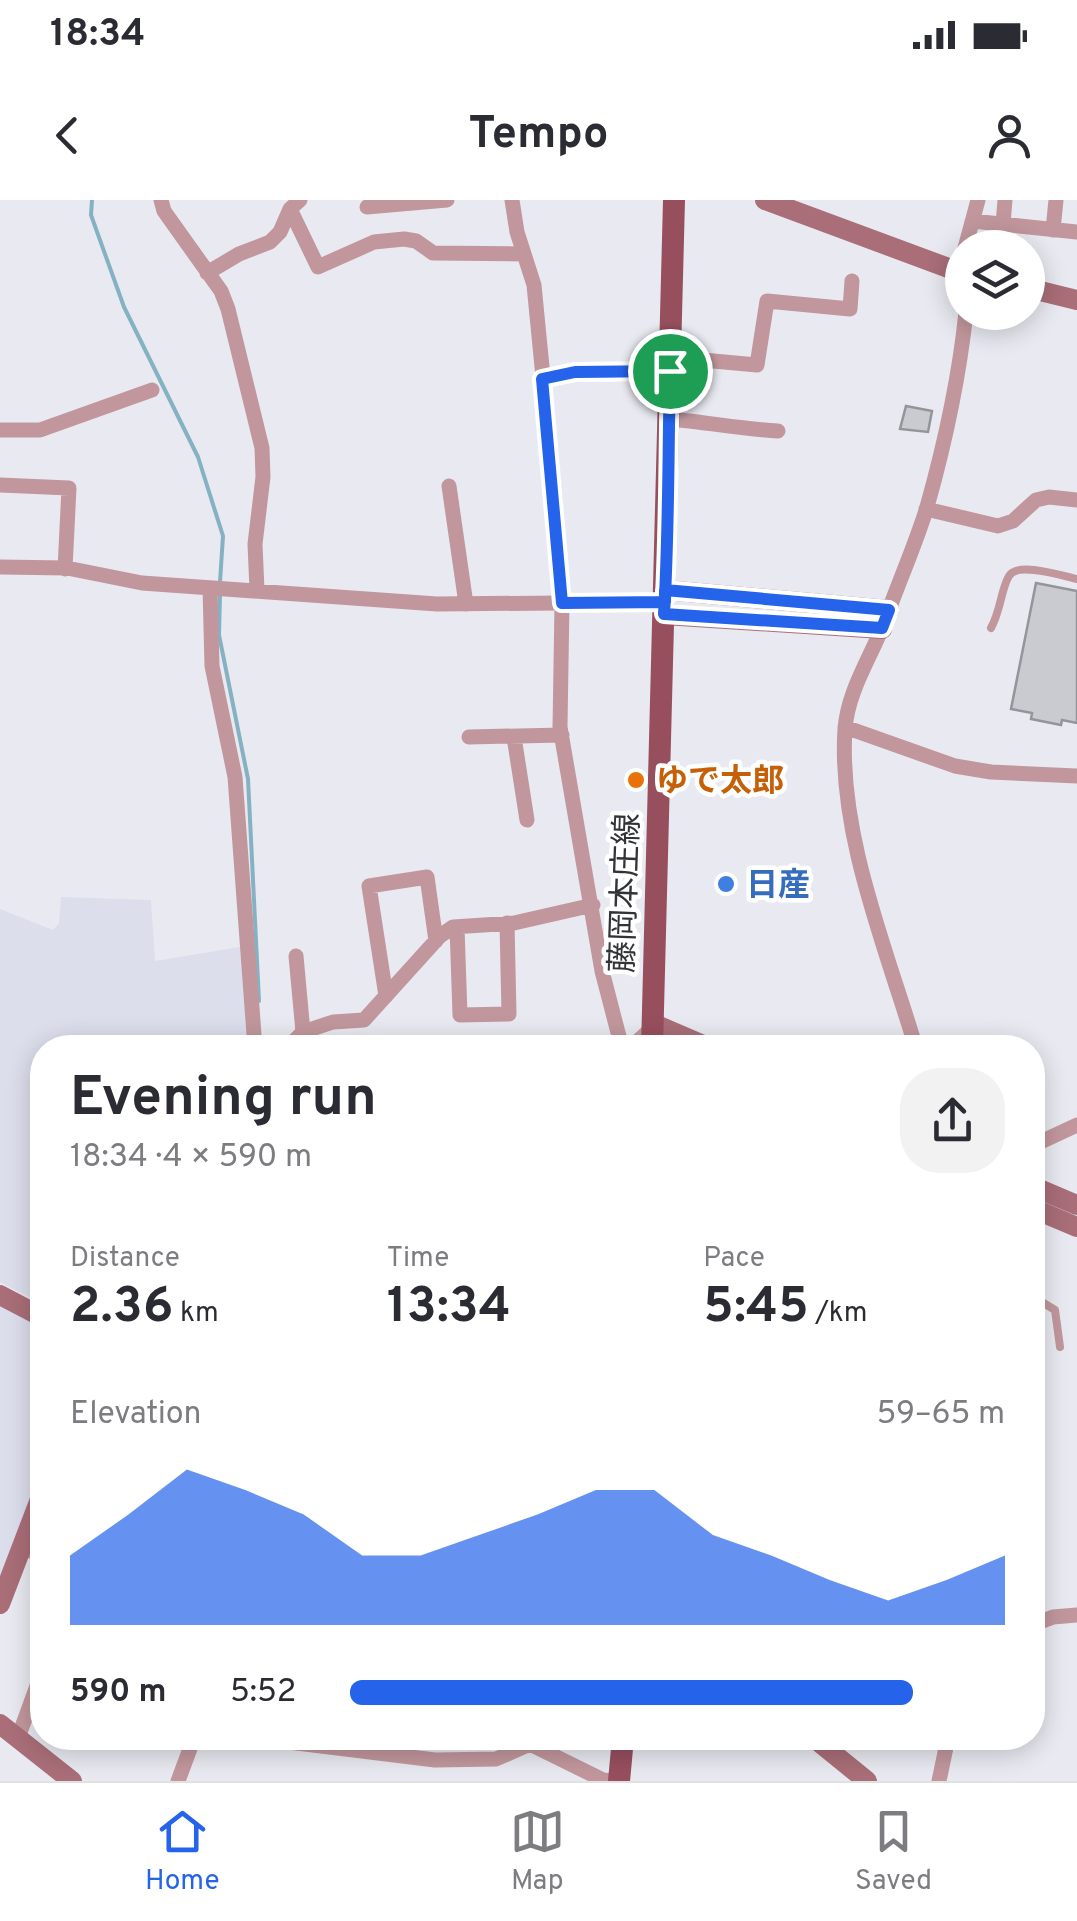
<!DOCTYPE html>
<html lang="en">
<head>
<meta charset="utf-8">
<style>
  :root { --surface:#fff; --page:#f2f2f3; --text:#2b2b33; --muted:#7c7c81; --line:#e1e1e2; --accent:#2563eb }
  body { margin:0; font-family:Overpass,"Noto Sans JP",sans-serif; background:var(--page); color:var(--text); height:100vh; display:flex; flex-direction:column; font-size:38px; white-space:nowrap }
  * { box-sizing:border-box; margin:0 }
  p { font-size:32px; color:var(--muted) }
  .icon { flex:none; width:55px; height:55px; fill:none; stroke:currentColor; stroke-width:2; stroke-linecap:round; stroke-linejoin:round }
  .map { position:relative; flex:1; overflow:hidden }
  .sheet { position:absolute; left:30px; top:835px; width:1015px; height:715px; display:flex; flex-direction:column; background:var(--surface); border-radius:40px; box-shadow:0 5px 25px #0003 }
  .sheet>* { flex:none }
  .buttons { position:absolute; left:945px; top:30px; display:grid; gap:20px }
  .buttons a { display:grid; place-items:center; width:100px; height:100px; border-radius:50%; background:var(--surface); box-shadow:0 5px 25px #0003; font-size:50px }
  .pin { position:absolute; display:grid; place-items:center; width:85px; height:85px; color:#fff; margin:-42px; border:5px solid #fff; border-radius:50%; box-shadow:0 2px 10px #0007 }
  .round { display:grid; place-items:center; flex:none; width:105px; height:105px; border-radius:40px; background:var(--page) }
  .headline { display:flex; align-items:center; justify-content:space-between; height:170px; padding:0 40px }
  h1 { font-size:55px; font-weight:700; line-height:75px }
  .stats { display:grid; grid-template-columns:repeat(3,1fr); gap:15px; height:170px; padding:10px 40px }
  .stats div { display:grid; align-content:center }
  .stats b { font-size:50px; font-weight:700 }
  .stats small { font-size:28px; font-weight:400 }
  .stats p { font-size:28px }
  .chart { height:280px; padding:20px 40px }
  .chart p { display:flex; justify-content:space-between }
  .chart svg { width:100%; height:180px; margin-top:10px; fill:var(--accent); opacity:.7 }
  ul { padding:0 40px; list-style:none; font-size:32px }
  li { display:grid; grid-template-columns:160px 120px 1fr; align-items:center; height:75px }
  li i { height:25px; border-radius:12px; background:var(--accent) }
  .status { display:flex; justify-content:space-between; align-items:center; height:70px; padding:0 50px; background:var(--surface); direction:ltr }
  .status svg { height:28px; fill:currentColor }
  header { display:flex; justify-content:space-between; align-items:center; height:130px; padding:0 40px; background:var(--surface); font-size:45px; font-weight:700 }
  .tab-bar { display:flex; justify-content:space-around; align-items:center; height:140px; border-top:2px solid var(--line); background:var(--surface); font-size:28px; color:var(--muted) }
  .tab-bar a { display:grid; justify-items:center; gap:5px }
  .tab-bar .active { color:var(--accent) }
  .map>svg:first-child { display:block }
  .built { fill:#dcdeec }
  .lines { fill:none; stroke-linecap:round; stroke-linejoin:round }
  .stream { stroke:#85b2c3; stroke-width:4 }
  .building { fill:#c9cbd1; stroke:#93959b; stroke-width:2.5 }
  .lane { stroke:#c1979d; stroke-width:8 }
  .street { stroke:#c1979d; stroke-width:15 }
  .secondary { stroke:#a96e78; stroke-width:20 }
  .primary { stroke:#974f5e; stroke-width:22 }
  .route-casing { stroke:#fff; stroke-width:20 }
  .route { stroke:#2563eb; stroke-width:12 }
  .food-dot { fill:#e8710a; stroke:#fff; stroke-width:4 }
  .shop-dot { fill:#3f7fe0; stroke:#fff; stroke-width:4 }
  .labels { text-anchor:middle; stroke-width:9; stroke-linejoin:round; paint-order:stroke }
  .food-label { font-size:32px; font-weight:bold; fill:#c56008; stroke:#fff; text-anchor:start }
  .shop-label { font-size:32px; font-weight:bold; fill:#366cbe; stroke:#fff; text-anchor:start }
  .street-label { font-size:32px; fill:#323335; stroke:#fff }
</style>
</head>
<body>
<div class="status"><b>18:34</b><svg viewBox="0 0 49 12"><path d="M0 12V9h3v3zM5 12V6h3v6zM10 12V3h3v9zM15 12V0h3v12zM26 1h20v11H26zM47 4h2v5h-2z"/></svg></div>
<header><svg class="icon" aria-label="back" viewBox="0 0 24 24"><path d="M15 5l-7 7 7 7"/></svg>Tempo<svg class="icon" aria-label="person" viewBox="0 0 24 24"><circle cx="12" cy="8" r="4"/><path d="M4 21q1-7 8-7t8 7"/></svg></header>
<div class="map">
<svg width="1077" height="1581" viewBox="0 0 1077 1581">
  <rect width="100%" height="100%" fill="#e9eaf1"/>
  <path class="built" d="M61,697L151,700L155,761L240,747L248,847L42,848V1104L0,1082V709L53,730L59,723Z
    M0,1102L42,1124V1268L0,1384Z"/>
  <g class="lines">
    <path class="stream" d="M92,0L91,15L124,107L198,257L223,336L220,382
      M220,394L219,435L248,579L259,801"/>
  </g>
  <path class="building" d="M906,206L932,211L928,232L900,229Z
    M1036,383L1077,391V523L1062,520L1061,525L1031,519L1032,513L1011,509Z"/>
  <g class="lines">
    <path class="lane" d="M991,428C1001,410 1001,389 1009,376C1017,361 1063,376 1077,379
      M625,848L648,827
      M1032,1096L1055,1110L1060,1147"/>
    <path class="street" d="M161,0L164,11L221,91L228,109L262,248L263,277L255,344L257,390
      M512,0L517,32L534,85L555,300L562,403L560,527L602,771L622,848
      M367,7L447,0
      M290,9L318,67L374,42L404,39L416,41L433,53L524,54
      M972,21L1077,32
      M1003,24L1005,0
      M1053,30L1056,0
      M965,48L978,0
      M207,73L239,54L270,42L280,32L290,9L300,0
      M670,157L757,165L767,101L850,109L852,81
      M542,179L575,172L670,171
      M669,219C706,222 741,229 778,231
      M0,230H40L152,190
      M0,285L69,288L65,369
      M449,286L466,404
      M926,309L998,326L1013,321L1036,300L1049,297L1077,300
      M0,367L67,368L142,383L437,404L665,402
      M210,388L212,466L235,577L255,848
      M845,527L955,566L991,572L1077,576
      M469,537L562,535
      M514,537L527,620
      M457,727L460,815L509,814L507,723
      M296,756L303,832
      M386,796L369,686L427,677L436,741
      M267,848L294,841L303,832L333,822L364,820L440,736L453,727L514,723L593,705
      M916,848C886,748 838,633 845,529C848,488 874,453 887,415C900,379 916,343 927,307C945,243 959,179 966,112
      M1032,946L1077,925
      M22,1347L42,1356
      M1032,1425L1053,1417L1077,1415
      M18,1538L42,1472
      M256,1538L435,1560L496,1559L530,1544L603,1580L614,1581
      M178,1581L194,1538
      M939,1581L948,1538"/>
    <path class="secondary" d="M765,0L962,73
      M1028,88L1077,100
      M665,390L889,410
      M664,415L882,429
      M652,823L710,848
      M1032,986L1077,1005
      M1032,1008L1077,1027
      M0,1095L42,1117
      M0,1404L42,1294
      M0,1524L72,1581
      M814,1538L867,1581"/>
    <path class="primary" d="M652,848L674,0
      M619,1581L623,1538"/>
  </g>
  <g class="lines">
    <defs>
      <path id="route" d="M670,171C668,252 669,334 664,414L882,428L889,410L665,390V402L562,403L542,179L575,172L670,171"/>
    </defs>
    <use href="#route" class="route-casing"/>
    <use href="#route" class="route"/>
  </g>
  <circle class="food-dot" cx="636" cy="580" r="10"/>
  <circle class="shop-dot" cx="726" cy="684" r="10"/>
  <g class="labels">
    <g class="food-label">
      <text x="656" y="591">ゆで太郎</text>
    </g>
    <g class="shop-label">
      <text x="746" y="695">日産</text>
    </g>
    <g class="street-label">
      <text transform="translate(624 693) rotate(-88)" y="11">藤岡本庄線</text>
    </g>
  </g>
</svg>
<div class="buttons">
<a><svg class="icon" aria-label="layers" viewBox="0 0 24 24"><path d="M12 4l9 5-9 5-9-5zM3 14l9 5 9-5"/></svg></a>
</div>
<div class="pin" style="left:670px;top:171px;background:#1e9e55"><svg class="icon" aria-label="arrive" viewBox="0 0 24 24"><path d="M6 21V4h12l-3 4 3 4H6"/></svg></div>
<section class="sheet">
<div class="headline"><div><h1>Evening run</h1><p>18:34 · 4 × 590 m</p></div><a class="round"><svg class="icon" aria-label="share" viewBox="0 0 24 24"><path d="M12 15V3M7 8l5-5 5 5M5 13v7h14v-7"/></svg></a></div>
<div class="stats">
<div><p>Distance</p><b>2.36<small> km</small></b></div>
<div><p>Time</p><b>13:34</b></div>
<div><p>Pace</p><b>5:45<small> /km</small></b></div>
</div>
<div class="chart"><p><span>Elevation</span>59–65 m</p>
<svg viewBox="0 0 160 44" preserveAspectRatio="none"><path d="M0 44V27L10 17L20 6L30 11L40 17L50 27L60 27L70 22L80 17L90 11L100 11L110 22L120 27L130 33L140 38L150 33L160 27V44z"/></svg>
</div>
<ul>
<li><b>590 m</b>5:52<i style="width:86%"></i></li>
</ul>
</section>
</div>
<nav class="tab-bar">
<a class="active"><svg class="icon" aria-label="home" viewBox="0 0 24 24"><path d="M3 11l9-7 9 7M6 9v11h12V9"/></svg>Home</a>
<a><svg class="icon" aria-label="map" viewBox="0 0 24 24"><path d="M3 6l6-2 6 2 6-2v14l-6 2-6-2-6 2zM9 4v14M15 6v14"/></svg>Map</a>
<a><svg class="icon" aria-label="saved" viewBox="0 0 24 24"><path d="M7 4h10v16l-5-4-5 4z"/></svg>Saved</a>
</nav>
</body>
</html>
